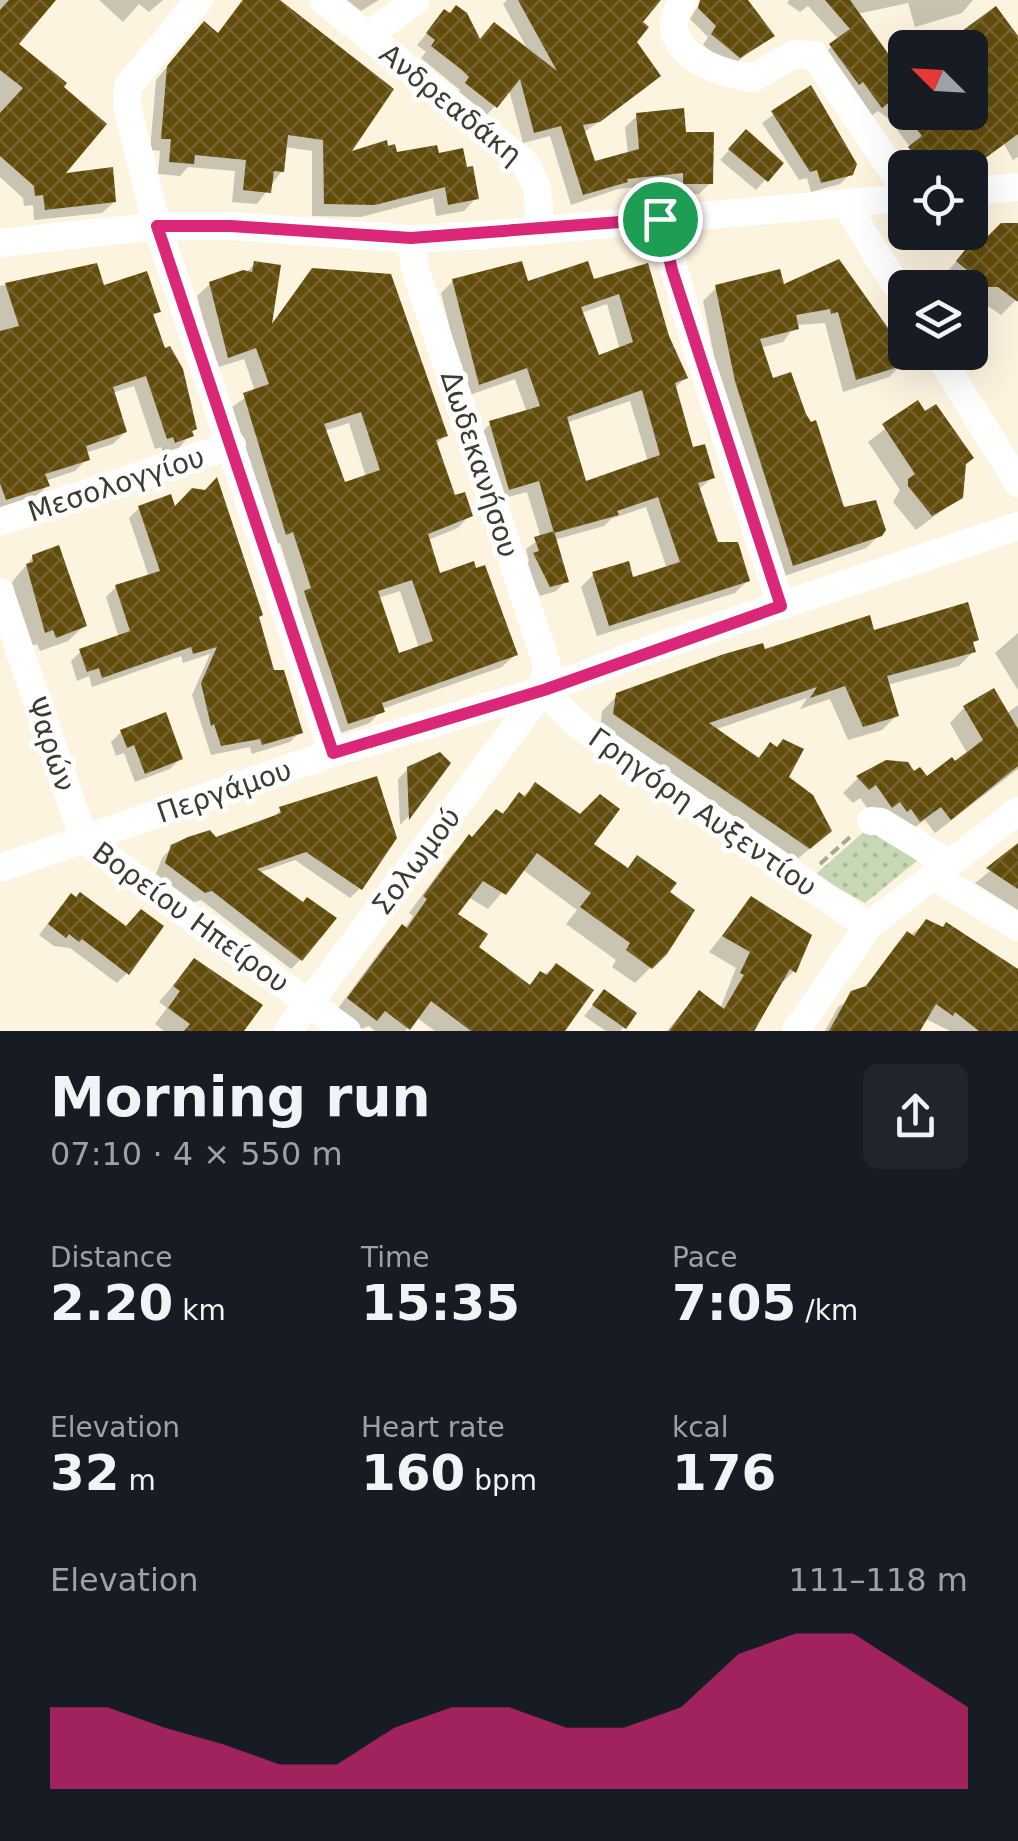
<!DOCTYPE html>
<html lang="en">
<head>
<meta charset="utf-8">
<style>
  :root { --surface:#171b24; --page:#20242c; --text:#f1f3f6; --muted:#9ea1a6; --accent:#db2777 }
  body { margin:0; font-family:"DejaVu Sans",sans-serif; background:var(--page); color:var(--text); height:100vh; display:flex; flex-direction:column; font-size:38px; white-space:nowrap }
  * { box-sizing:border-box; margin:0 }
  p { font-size:32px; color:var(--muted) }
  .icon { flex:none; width:55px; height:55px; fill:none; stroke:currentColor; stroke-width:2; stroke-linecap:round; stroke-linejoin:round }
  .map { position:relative; height:1031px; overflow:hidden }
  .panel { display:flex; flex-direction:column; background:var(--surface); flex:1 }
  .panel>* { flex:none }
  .needle { width:65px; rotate:294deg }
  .fabs { position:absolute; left:888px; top:30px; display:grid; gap:20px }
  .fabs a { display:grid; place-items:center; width:100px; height:100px; border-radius:15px; background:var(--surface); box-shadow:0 10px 40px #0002; font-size:50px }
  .pin { position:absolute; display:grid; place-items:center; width:85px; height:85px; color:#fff; margin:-42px; border:5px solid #fff; border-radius:50%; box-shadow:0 2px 10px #0007 }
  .round { display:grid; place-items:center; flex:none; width:105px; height:105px; border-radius:15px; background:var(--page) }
  .head { display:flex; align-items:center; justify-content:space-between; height:170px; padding:0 50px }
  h1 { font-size:55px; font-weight:800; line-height:75px }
  .figures { display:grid; grid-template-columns:repeat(3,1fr); gap:15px; height:170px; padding:10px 50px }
  .figures div { display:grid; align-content:center }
  .figures b { font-size:50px; font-weight:800 }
  .figures small { font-size:28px; font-weight:400 }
  .figures p { font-size:28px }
  .chart { height:280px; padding:20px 50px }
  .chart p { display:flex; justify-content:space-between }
  .chart svg { width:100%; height:180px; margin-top:10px; fill:var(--accent); opacity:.7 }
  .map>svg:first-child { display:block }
  .park { fill:url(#park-dots) }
  .shadow { fill:#0003; fill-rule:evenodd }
  .building { fill:url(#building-cross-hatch); fill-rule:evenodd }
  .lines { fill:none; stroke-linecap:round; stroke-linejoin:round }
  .path { stroke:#aaa495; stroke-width:4; stroke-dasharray:10 5; stroke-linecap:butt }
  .minor { stroke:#fff; stroke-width:28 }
  .route-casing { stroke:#fff; stroke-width:20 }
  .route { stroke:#db2777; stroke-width:12 }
  .labels { text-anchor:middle; stroke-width:10; stroke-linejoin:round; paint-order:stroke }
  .street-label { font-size:28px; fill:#3e3b33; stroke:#fff }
</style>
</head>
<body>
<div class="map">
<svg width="1018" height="1031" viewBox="0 0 1018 1031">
  <defs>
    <pattern id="park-dots" width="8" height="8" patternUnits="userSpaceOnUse" patternTransform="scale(2.5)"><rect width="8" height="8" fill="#c6d8b6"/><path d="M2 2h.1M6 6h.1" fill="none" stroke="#abba9d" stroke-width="1.8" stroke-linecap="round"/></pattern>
    <pattern id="building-cross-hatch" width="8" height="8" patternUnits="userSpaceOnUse" patternTransform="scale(2.5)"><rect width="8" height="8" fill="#614c0b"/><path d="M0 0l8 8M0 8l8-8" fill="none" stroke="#756430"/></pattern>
  </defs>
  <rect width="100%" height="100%" fill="#fcf4df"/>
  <path class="park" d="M868,828L923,856L865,903L815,875Z"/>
  <path class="shadow" d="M0,0H54L15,45L60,176L114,202L102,213L34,220L33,205L24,206L23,198L0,177Z
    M99,0H163L149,12L139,4L123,22Z
    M242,0H278L346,156H437L476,198L464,211L436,216L433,198L361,217L312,216V151L284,147L282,171L257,204L232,202L235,171L188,167L180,176L158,174L160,151L150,150L156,80L192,37L217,35Z
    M347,0H379L361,11Z
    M507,0H658L640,22L634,41L647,87L583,133L594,164L628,154L625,127L637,116L684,134L710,183L699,194L673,195L672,183L618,189L571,205L550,136L523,143L509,90L484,118L456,96L460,90L421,58L426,52L417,45L445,12L479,42L530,54L503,4Z
    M702,0H745L771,35L731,67L703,45L708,37L690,19Z
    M789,0H973L962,13L915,27L908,3L857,14L896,69L905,65V112H970L1018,44V157L1013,160L1004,144L971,168L967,162L905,168L899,160L911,148L888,118L878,111L870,117L820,57L839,40L808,6L800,12L787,3Z
    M810,88L851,174L840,184L811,192L807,178L799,180L762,123Z
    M736,142L781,163L756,190L720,160Z
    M1018,225V298L1001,315L982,302L970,301V288H954L947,282L950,288H913L943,271L944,275L973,243L979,248Z
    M838,262L902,364L889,377L843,392L825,323L796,325L783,342L760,348L772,381L842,510L881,534L866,548L779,578L722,396L703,301L716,288H782Z
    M255,263L269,327L313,270L445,436L435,445L453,498L470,515L458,528L428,540L439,576L515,655L502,667L382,709L370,723L335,735L293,605L298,600L280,543L273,545L232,407L255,391L244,359L216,368L197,296L210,284L246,273ZM349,423L366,477L344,485L324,431ZM400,591L419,648L397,656L378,598Z
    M95,266L102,288L158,311L152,317L163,351L176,360L191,401L195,428L179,448L163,453L161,447L155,449L134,386L112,393L125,432L113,444L85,453L87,459L75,471L45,481L47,486L35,498L0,509V286Z
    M647,266L667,337L685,378L674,389L691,450L712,478L698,490L717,545L747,581L735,593L597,636L581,587L593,575L632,580L667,569L646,507L611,519L604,526L554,540L566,581L556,591L540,596L525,565L529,561L526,549L541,538L527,492L497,500L478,436L490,424L527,413L515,379L467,396L441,293L453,281L592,282ZM607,304L620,350L597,358L581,313ZM630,401L648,462L584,484L566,423Z
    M917,404L963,466L960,497L916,530L893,502L900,490L868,442Z
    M139,508L174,511L257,618L273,672L300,732L290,742L252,754L250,747L211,755L192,695L210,654L183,663L181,656L92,687L89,676L77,681L71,661L81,651L119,638L106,597L116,587L149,577L129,518Z
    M33,557L84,626L68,641L40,651L37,644L29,647L12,582Z
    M873,633L976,639L971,644L974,651L959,666L887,685L896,716L882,730L848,740L830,699L800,709L807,698L714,730L756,759L770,746L776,749L814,845L794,862L600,729L602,711L617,696L764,652Z
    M1018,633V690L995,653Z
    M1018,705V769L935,833L925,820L904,835L877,821L860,798L853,803L843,793L858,778L913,775L926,779L967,753L950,723L964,708L1006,714Z
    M121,732L180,759L170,769L135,782L124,753L116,756L111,742Z
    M448,764L407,818L400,825L398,779L408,769Z
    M535,786L591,844L626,870L637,858L667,893L651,967L635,983L612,967L616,960L566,924L577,910L522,869L488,909L468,897L455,915L476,948L527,987L556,966L565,1031H435L416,1017L405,1031H375L369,1026L354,1031L333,1015L386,943L404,929L413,916L409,913L453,853Z
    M281,810L360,888L350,898L295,860L258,873L301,959L291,969L201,900L194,902L156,874L162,858L172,847L216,839L271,819Z
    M1018,849V910L975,883Z
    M751,899L794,971L777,988L755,1031H667L699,993L720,1009L736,968L709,952Z
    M61,906L127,973L117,983L70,948L54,946L39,935Z
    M927,922L1018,974V1031H950L924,1018L916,1031H825L838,1007L863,990L895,947Z
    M194,961L241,1031H164L155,1024L167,1008L159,1002Z
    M604,992L624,1027L620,1031H606L584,1016Z"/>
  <path class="building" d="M9,0H56L19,44L67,83L64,87L107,124L66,173L113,167L116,202L45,210L43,195L35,196L34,186L0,156V113L23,88L0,70V10Z
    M243,0H280L394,89L352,151L387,140L388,146L395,144L397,152L437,145L439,153L463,148L467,167L473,166L479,199L448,205L445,187L375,205L324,204L323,140L288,135L284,172L274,171L271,193L243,190L246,160L195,155L194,164L169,162L171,139H161L167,66L204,21L218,33Z
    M518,0H661L643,22L649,27L637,42L661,76L600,122L583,125L595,161L639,149L636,113L684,108L686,132H714L713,184H683V173L627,179L628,182L583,195L561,126L534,133L520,79L497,108L465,83L469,77L462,70L431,46L435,40L426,33L444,9L450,13L456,5L467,13L480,39L494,22L557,71Z
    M700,0H748L775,36L740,58L711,34L716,26L698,8Z
    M825,0H850L897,66L905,59V112H970V48H939L996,6L1018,36V134L984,159L979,152L917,158L908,147L922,136L905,114V120L891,101L882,108L863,82L859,85L829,44L850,29Z
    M811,85L857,164L853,175L821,183L817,170L810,172L771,111Z
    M746,129L784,163L768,182L728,149Z
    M1001,223H1018V302L998,287H988L956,261L973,240L979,245Z
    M839,259L898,342L905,365L856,380L838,312L831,314L830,309L796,315L799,329L760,339L773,378L791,372L806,414L811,422L816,420L844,507L876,500L886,530L882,536L793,566L735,381L715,285L780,269L784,284Z
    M254,261L281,265L272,324L312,268L391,274L448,436L436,440L455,495L465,492L473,516L428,534L440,573L474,561L476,568L485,565L518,655L382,703L385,712L348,724L304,591L311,588L293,532L286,535L243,393L269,384L256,348L228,358L209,282L243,270L252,272ZM361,412L380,470L345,482L324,424ZM412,580L433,641L399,653L378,591Z
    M522,261L528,281L588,261L594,279L648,263L669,336L688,378L675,383L693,447L705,444L715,478L698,483L718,542H738L750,581L609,626L592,572L629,561L633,577L680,562L658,497L617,511L619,515L554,533L539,481L509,490L489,421L540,406L527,368L479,385L452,279ZM619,294L633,342L599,355L581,307ZM642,390L660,455L586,481L567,417Z
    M97,263L104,285L147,271L161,312L153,314L165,348L170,346L183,369L197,429L192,431L194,436L175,443L173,437L167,439L146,376L113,387L127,432L86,446L90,460L45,474L50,486L6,500L0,483V331L19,326L5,283Z
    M918,400L925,411L936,404L974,458L966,464L963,498L932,516L908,486V479L915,474L882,424Z
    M217,477L263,615L259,617L274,670H284L303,733L262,745L260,739L221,746L214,724L211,726L201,683L217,647L193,654L191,647L102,678L99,668L87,672L79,649L130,631L115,585L160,571L138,506L171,494L175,506L192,488L205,490Z
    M554,531L569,582L550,587L533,553L539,551L534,537Z
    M59,545L87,626L56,638L53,630L45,633L26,564L33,562L32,555Z
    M968,602L979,640L973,642L976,652L887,676L899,716L863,727L845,686L810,698L817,687L709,723L759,758L770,742L777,747L783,739L804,749L789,777L813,795L832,831L810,849L613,714L616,693L724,654L763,643L765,649L870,615L874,630Z
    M994,688L1018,729V766L951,820L941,807L920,822L911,809L907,812L900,802L892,808L876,785L869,790L856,776L886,760L908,762L914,771L920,767L927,776L952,757L955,761L983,740L963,706Z
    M166,712L183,759L145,774L134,745L127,748L120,730Z
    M440,752L451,763L409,820L407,767Z
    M377,776L397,838L362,890L306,852L257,869L303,902L307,897L337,918L302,961L212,891L205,893L165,863L171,845L188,837L210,830L216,837L281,813L279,807Z
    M535,782L580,814L600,794L620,809L594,844L628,868L637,855L677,883L670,892L695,910L667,954L652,969L626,950L630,943L580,907L591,893L537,853L506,895L483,881L458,914L488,934L479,947L530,985L540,971L547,975L556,963L594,990L565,1031H471L431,1001L410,1030L385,1011L377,1021L347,998L402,924L407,928L427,899L423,896L469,834L472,837L496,809L503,814L519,792L525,797Z
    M1018,843V889L986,868Z
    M80,892L126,926L141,909L164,926L129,975L82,939L79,942L69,934L66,938L48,924L71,893L76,897Z
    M751,896L812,935L796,973L790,969L754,1031H669L699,990L724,1009L744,975L740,973L750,952L722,936Z
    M926,919L943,927L946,922L1018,969V1031H979L955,1012L953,1016L936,1004L920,1031H829L851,991L866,986L907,931L914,936Z
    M194,958L263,1005L244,1031H184L190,1024L168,1008L180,991L173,986Z
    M604,989L637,1013L626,1029L592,1005Z"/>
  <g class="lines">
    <path class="path" d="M820,864L850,837"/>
    <path class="minor" d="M199,0L128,86L127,107L157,226L333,753
      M323,0L525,163L537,187L541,231
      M683,0C651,48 713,73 753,78L794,54L814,55L905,188
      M368,36L416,0
      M970,191L1018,187
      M845,203L905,300
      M660,219L695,343L781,606
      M0,243L157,226H231L411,239L485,235L905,198
      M937,352L1018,483
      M0,522L232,445
      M0,592L84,840L347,1031
      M543,690L579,726L868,926
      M871,821L881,822L948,863
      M0,868L333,753L543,690L634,655L1018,526
      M933,876L1018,927
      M288,1031L543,690L547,665L415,269L411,239
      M796,1031L868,926L1018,811"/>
  </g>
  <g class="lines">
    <defs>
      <path id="route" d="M660,219L672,270L781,606L544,690L333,753L157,226H231L411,238Z"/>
    </defs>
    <use href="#route" class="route-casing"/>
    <use href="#route" class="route"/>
  </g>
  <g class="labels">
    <g class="street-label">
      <text transform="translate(451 104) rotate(39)" y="10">Ανδρεαδάκη</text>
      <text transform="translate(480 464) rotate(72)" y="10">Δωδεκανήσου</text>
      <text transform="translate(116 484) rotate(-18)" y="10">Μεσολογγίου</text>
      <text transform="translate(51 744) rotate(71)" y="10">Ψαρών</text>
      <text transform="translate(224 791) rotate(-19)" y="10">Περγάμου</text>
      <text transform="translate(703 812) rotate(35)" y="10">Γρηγόρη Αυξεντίου</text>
      <text transform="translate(416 861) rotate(-53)" y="10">Σολωμού</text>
      <text transform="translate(191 917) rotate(36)" y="10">Βορείου Ηπείρου</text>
    </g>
  </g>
</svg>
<div class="fabs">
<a><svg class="needle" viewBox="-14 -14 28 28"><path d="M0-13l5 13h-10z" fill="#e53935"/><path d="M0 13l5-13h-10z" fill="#9ea1a6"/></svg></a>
<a><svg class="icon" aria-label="locate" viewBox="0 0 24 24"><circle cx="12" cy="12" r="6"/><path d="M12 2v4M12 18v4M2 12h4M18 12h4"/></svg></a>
<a><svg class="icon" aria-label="layers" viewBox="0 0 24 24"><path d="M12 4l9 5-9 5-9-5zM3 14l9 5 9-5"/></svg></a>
</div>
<div class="pin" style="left:660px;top:219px;background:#1e9e55"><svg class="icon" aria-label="arrive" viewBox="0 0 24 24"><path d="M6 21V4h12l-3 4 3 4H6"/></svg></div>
</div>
<section class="panel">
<div class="head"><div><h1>Morning run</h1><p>07:10 · 4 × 550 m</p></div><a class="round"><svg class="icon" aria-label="share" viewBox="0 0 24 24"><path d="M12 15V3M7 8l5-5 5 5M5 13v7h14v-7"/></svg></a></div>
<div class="figures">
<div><p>Distance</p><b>2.20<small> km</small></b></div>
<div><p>Time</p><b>15:35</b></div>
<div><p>Pace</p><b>7:05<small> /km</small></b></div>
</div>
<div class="figures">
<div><p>Elevation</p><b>32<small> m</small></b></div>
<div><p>Heart rate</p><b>160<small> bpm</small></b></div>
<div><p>kcal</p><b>176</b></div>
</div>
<div class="chart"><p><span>Elevation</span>111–118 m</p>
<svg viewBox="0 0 160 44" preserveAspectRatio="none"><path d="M0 44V24L10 24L20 29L30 33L40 38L50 38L60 29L70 24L80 24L90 29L100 29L110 24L120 11L130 6L140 6L150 15L160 24V44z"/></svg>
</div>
</section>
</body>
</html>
